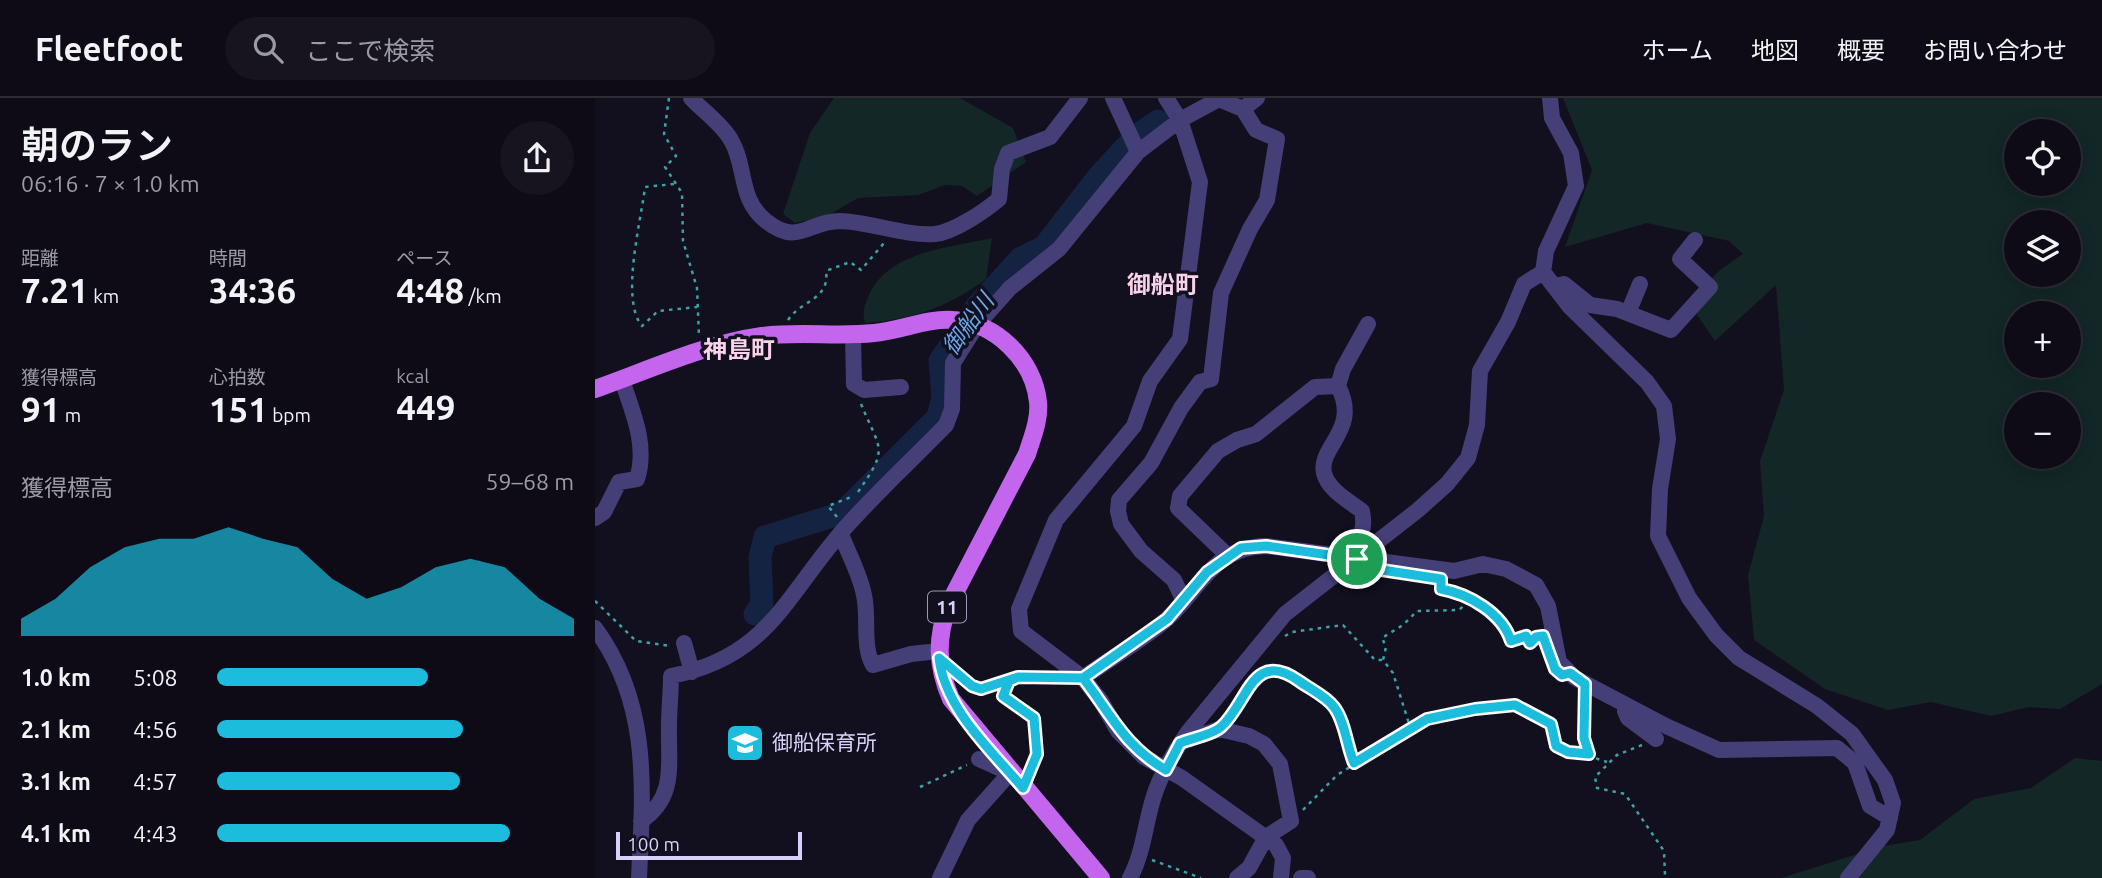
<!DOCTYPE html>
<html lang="ja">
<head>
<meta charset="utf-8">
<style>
  :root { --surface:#0e0b16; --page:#17141f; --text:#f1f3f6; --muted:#9b9ba1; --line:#2e2b35; --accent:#1bbcdc }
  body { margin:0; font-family:Ubuntu,"Noto Sans JP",sans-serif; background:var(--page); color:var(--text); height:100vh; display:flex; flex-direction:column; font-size:26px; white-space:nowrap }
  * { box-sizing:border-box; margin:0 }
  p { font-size:23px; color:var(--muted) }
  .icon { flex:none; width:38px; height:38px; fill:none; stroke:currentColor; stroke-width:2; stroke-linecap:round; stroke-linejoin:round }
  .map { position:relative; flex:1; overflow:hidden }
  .side { display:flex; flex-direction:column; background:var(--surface); width:595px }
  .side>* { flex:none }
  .tools { position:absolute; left:1409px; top:21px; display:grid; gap:14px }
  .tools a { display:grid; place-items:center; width:77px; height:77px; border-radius:50%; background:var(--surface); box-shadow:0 4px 18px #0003,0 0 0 2px var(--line); font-size:35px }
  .scale { position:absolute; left:21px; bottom:18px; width:186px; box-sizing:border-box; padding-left:7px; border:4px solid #d9d1fa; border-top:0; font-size:19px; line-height:24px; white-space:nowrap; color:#d9d1fa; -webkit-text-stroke:5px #120f1e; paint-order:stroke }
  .pin { position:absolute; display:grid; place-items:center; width:60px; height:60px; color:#fff; margin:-30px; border:4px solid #fff; border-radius:50%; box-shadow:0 2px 7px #0007 }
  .round { display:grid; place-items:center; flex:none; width:74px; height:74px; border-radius:37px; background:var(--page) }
  .headline { display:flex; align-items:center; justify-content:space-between; height:119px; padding:0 21px }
  h1 { font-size:38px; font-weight:600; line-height:52px }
  .stats { display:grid; grid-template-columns:repeat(3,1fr); gap:10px; height:119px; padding:7px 21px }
  .stats div { display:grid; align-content:center }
  .stats b { font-size:35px; font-weight:600 }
  .stats small { font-size:19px; font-weight:400 }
  .stats p { font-size:19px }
  .chart { height:196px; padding:14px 21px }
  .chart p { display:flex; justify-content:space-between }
  .chart svg { width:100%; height:126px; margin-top:7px; fill:var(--accent); opacity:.7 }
  ul { padding:0 21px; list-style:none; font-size:23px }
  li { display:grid; grid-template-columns:112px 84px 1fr; align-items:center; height:52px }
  li i { height:18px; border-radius:9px; background:var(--accent) }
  header { display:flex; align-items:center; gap:42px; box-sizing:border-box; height:98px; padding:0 35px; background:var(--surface); border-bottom:2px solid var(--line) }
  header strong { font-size:33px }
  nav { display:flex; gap:38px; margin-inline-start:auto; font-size:24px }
  .search { width:490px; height:63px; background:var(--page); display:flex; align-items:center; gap:18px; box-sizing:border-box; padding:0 24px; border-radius:38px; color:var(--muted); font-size:26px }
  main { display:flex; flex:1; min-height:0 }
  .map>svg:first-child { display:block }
  .green { fill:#132727; fill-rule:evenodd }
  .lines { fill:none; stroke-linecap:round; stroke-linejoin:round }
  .stream { stroke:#152342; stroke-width:3.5 }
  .river { stroke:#152342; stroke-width:23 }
  .path { stroke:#3ca2a3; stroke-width:2.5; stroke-dasharray:3.5 5; stroke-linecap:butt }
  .minor { stroke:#453f78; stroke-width:16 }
  .major { stroke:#c365ed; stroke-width:18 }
  .route-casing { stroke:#fff; stroke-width:14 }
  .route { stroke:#1bbcdc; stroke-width:9 }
  .labels { text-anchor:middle; stroke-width:7; stroke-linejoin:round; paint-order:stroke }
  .shield { fill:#120f1e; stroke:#9d97b8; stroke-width:2 }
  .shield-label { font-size:19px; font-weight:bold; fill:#d9d1fa }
  .poi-label { font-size:21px; fill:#d9d1fa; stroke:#120f1e; text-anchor:start }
  .water-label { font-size:23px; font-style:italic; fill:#6ca8ed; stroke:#120f1e }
  .quarter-label { font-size:24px; font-weight:bold; fill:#fad3e9; stroke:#120f1e }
</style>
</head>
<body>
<header>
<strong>Fleetfoot</strong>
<div class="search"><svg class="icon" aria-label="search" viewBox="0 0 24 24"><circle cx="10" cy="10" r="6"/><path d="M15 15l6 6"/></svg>ここで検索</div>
<nav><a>ホーム</a><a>地図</a><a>概要</a><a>お問い合わせ</a></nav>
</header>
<main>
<section class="side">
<div class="headline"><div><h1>朝のラン</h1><p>06:16 · 7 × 1.0 km</p></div><a class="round"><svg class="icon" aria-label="share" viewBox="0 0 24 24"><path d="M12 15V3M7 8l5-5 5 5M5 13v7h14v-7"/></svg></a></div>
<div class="stats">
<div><p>距離</p><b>7.21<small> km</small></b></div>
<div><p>時間</p><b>34:36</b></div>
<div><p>ペース</p><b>4:48<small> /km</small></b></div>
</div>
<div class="stats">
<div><p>獲得標高</p><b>91<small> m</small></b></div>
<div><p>心拍数</p><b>151<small> bpm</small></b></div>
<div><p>kcal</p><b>449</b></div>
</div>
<div class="chart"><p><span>獲得標高</span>59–68 m</p>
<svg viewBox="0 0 160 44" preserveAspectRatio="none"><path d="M0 44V38L10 31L20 20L30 13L40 10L50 10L60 6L70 10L80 13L90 24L100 31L110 27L120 20L130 17L140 20L150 31L160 38V44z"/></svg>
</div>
<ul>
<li><b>1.0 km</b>5:08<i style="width:59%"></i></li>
<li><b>2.1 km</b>4:56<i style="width:69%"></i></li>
<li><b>3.1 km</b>4:57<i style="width:68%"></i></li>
<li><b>4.1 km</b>4:43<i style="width:82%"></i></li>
</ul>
</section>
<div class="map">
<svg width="1507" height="780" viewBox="0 0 1507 780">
  <rect width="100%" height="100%" fill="#120f1e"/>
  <path class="green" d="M239,0H365L418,30L431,64L382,98L367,88L350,87L323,97L263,100L232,118L200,125L188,116L215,35Z
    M968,0H1507V586L1465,611L1434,609L1396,618L1336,604L1293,612L1230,591L1159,542L1153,477L1169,418L1165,363L1189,292L1181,187L1120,243L1102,217C1108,181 1119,176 1148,156L1134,143L1052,125L970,149L997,72ZM1421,33H1474V86H1421ZM1421,124H1474V177H1421ZM1421,215H1474V268H1421ZM1421,306H1474V359H1421Z
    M397,140L391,181C354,209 315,222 270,225C267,214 269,209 273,199C292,153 353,150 397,140Z
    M1480,660L1507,663V780H1186L1288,748L1325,742L1379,701L1436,690Z"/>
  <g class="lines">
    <path class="stream" d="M563,23L574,13"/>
    <path class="river" d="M160,516L167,506L165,459L170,439L247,415L343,319L348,299L345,263L382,208L426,160L449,149L504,78L541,38L563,23"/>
    <path class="path" d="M74,0L69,36L81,58L70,69L87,95L88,143L102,190L104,239
      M79,86L50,89C46,124 25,201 47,228L63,213L102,209
      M193,222C206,202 235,202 231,173L255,164L266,172L289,145
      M263,394C294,349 286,354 266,306
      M242,419L233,408L259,398
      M846,485V491C874,496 907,515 916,543L931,538L935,545L946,539
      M0,503L41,543L75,548
      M690,538L697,534L748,527L780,562H788
      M363,577C384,595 389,590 414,583
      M990,600L989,640L994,655
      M633,620C644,606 652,582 669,574C685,566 735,598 741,613C748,629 751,647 759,664
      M816,632L798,575L788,562L791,549L787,540L808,527L822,513L864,512L876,501
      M1047,647L1022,657L1000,679L1002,690L1030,696L1069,753L1070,777
      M434,674L442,656L439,620L408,598C419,571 439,579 465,579
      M325,689L372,667
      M708,712L742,677L832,621L879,611L920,607L956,626L961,647L1012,664
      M557,762L606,780"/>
    <path class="minor" d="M96,0C108,13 127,26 136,42C152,69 143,101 171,123C204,149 212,123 245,123C276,124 309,138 340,136C359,134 390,113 404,101L407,71L413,55L455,39L485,0
      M518,0L543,54
      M571,0L585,22L605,84L585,241L555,283L539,328L461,422L424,511L426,533L488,580L506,603L523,633L549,659L587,680L681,747L688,760L686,780
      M955,0L957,20L976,55L981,88L951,153L948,174L975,209L1052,284L1069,308L1073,341L1065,391L1063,438L1094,500L1121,537L1144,560L1222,608L1257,636L1290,682L1298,705L1292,732L1253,780
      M959,188L969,186L995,207L1022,211L1076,232L1115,189L1085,161L1100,142
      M1033,215L1045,186
      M258,236L259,286L269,292L306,289
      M743,288C766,332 723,348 729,375C733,392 754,403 767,413C771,433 766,440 749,451L747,459
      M0,420L9,414L24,384L42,381C53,347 37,313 27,282
      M246,436C253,455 265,476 269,497C274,519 267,548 278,567L316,556L344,553
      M633,458L583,410L585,398L623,353L642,342L661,336L720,289L743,288L748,271L773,226
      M588,501L579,482L546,453L526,426L523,413L524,402L556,365L586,310L605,284L616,281L626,195L655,131L672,102L682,41L661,32L648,11
      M0,530C56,606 48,691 44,780
      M89,545L97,574
      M488,580C515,560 547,543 572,521C606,490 618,449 671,448L859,473L888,466L911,471L941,487L953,508L964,564L980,580L1071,628L1124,652L1242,650L1260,665L1275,708L1295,720
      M1030,613L1033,620L1061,641
      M587,644L624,631L654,638L669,646L685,666L696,723L671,739L654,770L642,780
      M46,723C82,699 73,666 74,628C74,611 76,595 76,578C174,559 190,498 250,430C282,394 317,362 351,327L357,311L358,265L382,227L415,190L464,151L543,54L585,22L624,1L648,11L662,0
      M345,780L373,722L415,675L384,661
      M535,780C548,756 550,727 558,701C565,677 579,654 593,634L690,516L823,412L852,386L873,360L882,327L885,273L913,224L929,186L948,174
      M706,780H713"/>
    <path class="major" d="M0,291C54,272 110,246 167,238C204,233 242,239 279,235C305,233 332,220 358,222C400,224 439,262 443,304C445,321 437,340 432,356L353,508C341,542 342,569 356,601L506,780"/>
  </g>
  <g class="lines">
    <defs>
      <path id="route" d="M762,461L671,448L646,450L612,474L572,521L488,580L423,579L386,591L377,588L344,560C350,611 396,652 428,690L442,656L439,620L408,598L414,583L423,579L488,580C516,616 529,648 571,672L585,645C597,640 617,637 626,629C653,605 657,550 704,583C715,591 731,598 739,609C750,623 752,649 759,665L832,621L880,611L920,607L956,626L961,648L973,654L994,656L989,640L990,586L975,575L967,577L960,571L948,538L941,539L935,545L931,538L916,543C907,515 874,496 846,491V481L754,467L762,461"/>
    </defs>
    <use href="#route" class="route-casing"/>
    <use href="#route" class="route"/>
  </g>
  <defs>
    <symbol id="school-square" viewBox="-11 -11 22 22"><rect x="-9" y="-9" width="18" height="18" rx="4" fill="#1bbcdc" stroke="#120f1e"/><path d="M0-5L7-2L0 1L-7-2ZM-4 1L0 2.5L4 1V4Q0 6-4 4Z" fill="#fff"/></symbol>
  </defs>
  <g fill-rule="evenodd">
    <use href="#school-square" x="128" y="623" width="44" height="44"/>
  </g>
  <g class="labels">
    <rect class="shield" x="333" y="493.5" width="38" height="31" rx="5"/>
    <g class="shield-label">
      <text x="352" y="516">11</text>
    </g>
    <g class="poi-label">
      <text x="177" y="652">御船保育所</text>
    </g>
    <g class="water-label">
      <text transform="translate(373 226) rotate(-54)" y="8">御船川</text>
    </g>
    <g class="quarter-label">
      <text x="568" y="195">御船町</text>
      <text x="144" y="260">神島町</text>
    </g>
  </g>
</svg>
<div class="tools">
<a><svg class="icon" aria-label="locate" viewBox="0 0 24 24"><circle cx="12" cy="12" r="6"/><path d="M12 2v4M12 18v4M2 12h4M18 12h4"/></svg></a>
<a><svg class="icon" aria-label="layers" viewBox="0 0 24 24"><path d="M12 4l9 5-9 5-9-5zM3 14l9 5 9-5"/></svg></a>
<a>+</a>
<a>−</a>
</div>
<div class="scale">100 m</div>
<div class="pin" style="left:762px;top:461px;background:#1e9e55"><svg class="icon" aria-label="arrive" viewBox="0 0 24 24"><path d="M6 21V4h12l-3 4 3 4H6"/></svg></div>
</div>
</main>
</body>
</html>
